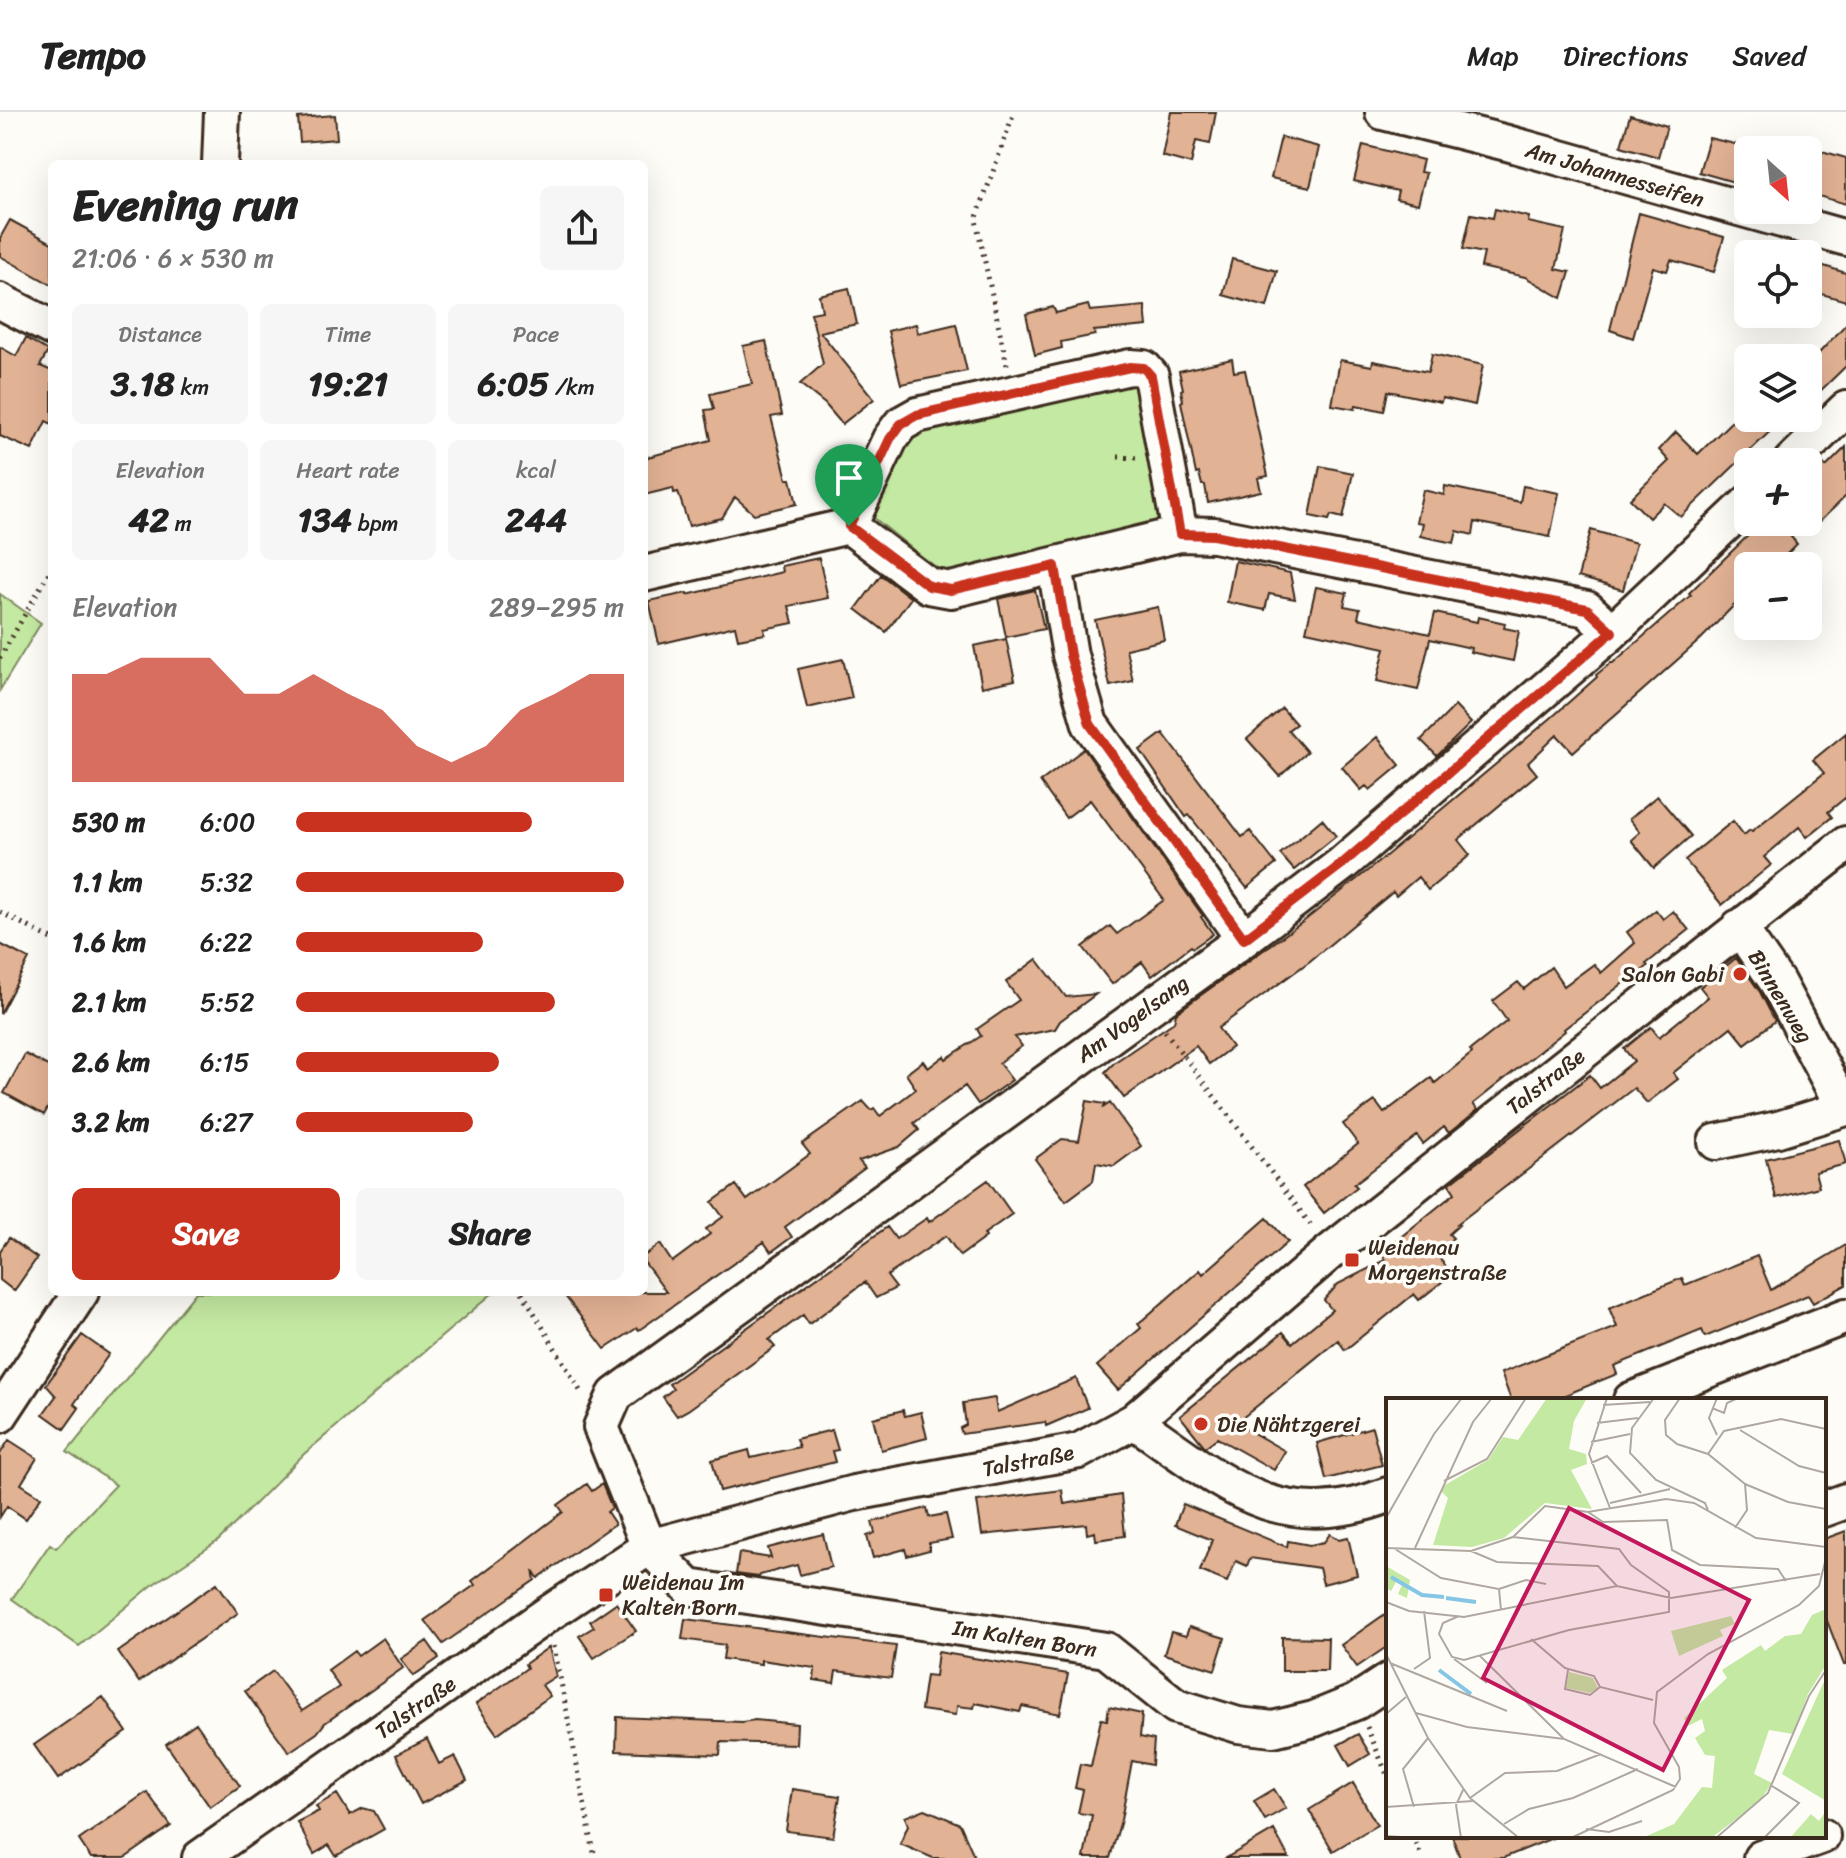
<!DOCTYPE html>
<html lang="en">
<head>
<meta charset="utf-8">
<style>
  :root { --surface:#fff; --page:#f6f6f6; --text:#222; --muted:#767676; --line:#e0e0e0; --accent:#c8321e }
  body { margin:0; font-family:Sriracha,sans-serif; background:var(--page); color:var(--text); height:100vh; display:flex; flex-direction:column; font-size:30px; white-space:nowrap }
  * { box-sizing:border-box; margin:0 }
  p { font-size:26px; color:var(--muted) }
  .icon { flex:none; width:44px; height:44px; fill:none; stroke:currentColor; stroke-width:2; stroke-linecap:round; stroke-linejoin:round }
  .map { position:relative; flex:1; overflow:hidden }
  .drawer { position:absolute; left:48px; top:48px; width:600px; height:1136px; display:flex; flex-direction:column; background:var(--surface); border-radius:12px; box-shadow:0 8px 32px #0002 }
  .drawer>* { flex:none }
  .needle { width:52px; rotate:153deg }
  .fabs { position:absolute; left:1734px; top:24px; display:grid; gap:16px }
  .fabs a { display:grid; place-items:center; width:88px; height:88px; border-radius:12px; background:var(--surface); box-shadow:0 8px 32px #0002; font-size:40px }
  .pin { position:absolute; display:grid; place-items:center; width:68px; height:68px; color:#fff; margin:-82px -34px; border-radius:50% 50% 50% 0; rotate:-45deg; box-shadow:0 0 8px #0007 }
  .pin .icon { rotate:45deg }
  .round { display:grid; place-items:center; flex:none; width:84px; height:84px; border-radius:12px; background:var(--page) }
  .headline { display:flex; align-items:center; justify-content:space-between; height:136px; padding:0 24px }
  h1 { font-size:44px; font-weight:800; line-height:60px }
  .figures { display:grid; grid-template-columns:repeat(3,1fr); gap:12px; height:136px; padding:8px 24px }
  .figures div { display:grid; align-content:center; border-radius:12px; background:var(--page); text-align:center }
  .figures b { font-size:34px; font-weight:800 }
  .figures small { font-size:22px; font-weight:400 }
  .figures p { font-size:22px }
  .chart { height:224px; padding:16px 24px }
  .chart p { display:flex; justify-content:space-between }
  .chart svg { width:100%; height:144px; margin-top:8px; fill:var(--accent); opacity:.7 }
  .cta { display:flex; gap:16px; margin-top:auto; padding:16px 24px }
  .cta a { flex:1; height:92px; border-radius:12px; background:var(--accent); color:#fff; font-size:32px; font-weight:800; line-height:92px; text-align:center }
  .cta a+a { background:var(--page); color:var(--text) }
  ul { padding:0 24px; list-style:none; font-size:26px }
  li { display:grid; grid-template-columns:128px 96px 1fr; align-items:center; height:60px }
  li i { height:20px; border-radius:10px; background:var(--accent) }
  header { display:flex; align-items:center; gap:48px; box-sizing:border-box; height:112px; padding:0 40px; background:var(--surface); border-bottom:2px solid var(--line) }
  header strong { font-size:38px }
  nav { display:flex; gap:44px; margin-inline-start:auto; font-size:28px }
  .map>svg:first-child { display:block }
  .green { fill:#c4e9a2; stroke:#808a60; stroke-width:2 }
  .building { fill:#e2b294; stroke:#3b2a1e; stroke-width:2 }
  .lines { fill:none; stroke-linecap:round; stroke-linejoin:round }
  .minor-casing { stroke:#3b2a1e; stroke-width:40 }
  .path { stroke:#3b2a1e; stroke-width:5; stroke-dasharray:2 6; stroke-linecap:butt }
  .minor { stroke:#fdfcf7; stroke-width:34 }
  .route-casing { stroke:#fff; stroke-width:16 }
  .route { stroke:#c8321e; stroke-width:10 }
  .poi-dot { fill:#c8321e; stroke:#fdfcf7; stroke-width:3 }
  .labels { text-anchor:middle; stroke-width:7; stroke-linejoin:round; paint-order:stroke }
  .street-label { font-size:22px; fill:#3b2a1e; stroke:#fdfcf7 }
  .poi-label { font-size:22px; fill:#3b2a1e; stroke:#fdfcf7; text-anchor:start }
  .inset-river { fill:none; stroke:#85c6e6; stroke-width:4 }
  .inset-road { fill:none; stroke:#afa8a0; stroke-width:2 }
  .view { fill:#c2185b; fill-opacity:0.15; stroke:#c2185b; stroke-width:4 }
  .inset-edge { fill:none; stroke:#3b2a1e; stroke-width:4 }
</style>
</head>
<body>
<header>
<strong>Tempo</strong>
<nav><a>Map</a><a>Directions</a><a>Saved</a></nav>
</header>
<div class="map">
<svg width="1846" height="1746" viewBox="0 0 1846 1746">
  <rect width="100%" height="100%" fill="#fdfcf7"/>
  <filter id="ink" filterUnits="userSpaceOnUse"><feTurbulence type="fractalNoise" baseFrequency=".0125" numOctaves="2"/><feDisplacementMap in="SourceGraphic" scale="16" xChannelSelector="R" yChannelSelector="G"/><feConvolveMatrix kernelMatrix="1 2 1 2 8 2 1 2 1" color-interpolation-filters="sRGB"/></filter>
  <g filter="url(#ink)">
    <path class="green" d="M1137,270L1164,409L950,460L937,457L868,401L909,324L923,315Z
      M0,482L41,511L0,578Z
      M196,1180H494L304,1342L218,1429L155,1471L79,1534L12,1487L50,1432L56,1436L116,1373L67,1340Z"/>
    <path class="building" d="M1171,0H1216L1210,32L1196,29L1191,52L1162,44Z
      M335,3L337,27L300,30L298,6Z
      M1630,3L1667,14L1658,45L1621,34Z
      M1281,25L1319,35L1310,75L1271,66Z
      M1709,26L1748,35V74L1699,60Z
      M1363,33L1423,48L1420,60L1426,61L1418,92L1396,87L1398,79L1354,69Z
      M1808,35L1846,46V92L1808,81Z
      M1495,97L1529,105L1528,110L1565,118L1556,157L1570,160L1562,186L1525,165L1481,155L1484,141L1463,137L1471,102L1493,106Z
      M1639,101L1724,125L1714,160L1671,148L1667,159L1653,155L1633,226L1610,218Z
      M10,108L52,131V173L0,144V126Z
      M1232,147L1277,159L1267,195L1223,183Z
      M1808,149L1846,161V189L1808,178Z
      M849,176L857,212L820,220L874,287L842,312L825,292L800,272L823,252L811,201L822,199L819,183Z
      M1088,193L1090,199L1145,194L1147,214L1094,219L1095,223L1061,230L1062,236L1035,243L1026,202L1053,195L1056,201Z
      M916,212L918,221L956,212L967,259L901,272L888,219Z
      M1846,212V254L1808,291V253Z
      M26,226L48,239L40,254L52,259V312L46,309L32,338L0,324V235L16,244Z
      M766,229L782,303L771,305L787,367H791L797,392L754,402L735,385L722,406L689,414L678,380L674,381L673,376L644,383V346L711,328L705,298L714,297L710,282L752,272L743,234Z
      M1432,242L1483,253L1475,293L1442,286L1441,290L1388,279L1384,299L1356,293L1355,297L1332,293L1340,248L1372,254L1373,249L1428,260Z
      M1232,247L1234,260L1245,258L1268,364L1258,366L1261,379L1208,391L1205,373H1202L1199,361L1196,362L1181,290L1183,289L1181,278L1183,277L1179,259Z
      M1735,306H1784L1681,405L1664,391L1649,406L1630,387L1669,349L1659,338L1676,320L1698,342Z
      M1846,335V384L1808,421V361L1821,349L1826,355Z
      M1320,354L1353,361L1343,406L1331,403L1329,408L1310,404Z
      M1445,374L1520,390L1523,374L1559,381L1550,425L1475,410L1473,423L1457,419L1454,431L1420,424L1423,411L1416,410L1423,378L1444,383Z
      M1762,410H1779L1797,432L1775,454H1748V479L1701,527L1573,640L1557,623L1528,651L1537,662L1458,728L1470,743L1428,778L1418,765L1396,784L1393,780L1310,849L1218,916L1232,935L1209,952L1196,934L1124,986L1105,960L1115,950L1174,910L1176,901L1304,809L1381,748L1551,606L1597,565L1596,563L1612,550L1613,551L1691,483L1689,481Z
      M1591,418L1636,431L1623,478L1578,465Z
      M819,446L828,486L789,494L793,511L764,517L765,522L738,527L735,514L659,532L649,489L687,481V483L782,460L781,454Z
      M1235,449L1290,461L1295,487L1269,482L1265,498L1227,490Z
      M881,463L911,486L886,520L856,497Z
      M1316,475L1347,481L1344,494L1360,497L1358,506L1430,522L1435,501L1477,510L1478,505L1505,511L1504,516L1519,519L1513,549L1470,540L1471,536L1430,527L1418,578L1377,569L1385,536L1306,519Z
      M1035,478L1044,517L1006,525L998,487Z
      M1158,495L1164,528L1126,537L1133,569L1110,574L1095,508Z
      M1006,527L1015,568L982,575L974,534Z
      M843,547L852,586L807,596L798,557Z
      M1455,594L1471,611L1437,644L1421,628Z
      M1282,596L1296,612L1288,618L1307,640L1280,664L1247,627Z
      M1163,621L1242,725L1250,719L1276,752L1247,776L1189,703L1186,705L1140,638Z
      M1846,621V688L1845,686L1828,700L1832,705L1807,725L1799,715L1764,745L1771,753L1722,793L1685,748L1733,709L1744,723L1750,718L1752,719L1824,661L1813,648Z
      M1377,625L1400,653L1370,678L1366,674L1361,678L1342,655Z
      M1084,637L1203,804L1201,805L1213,822L1193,836L1191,834L1152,864L1142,850L1112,872L1083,835L1110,814L1117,822L1164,788L1090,688L1066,706L1040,670Z
      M1657,684L1691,724L1654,756L1631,728L1640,720L1629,707Z
      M1322,707L1336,724L1294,758L1280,742Z
      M1656,798L1663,807L1673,799L1689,818L1646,852L1648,854L1628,871L1626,869L1564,917L1565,919L1473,992L1478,998L1449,1021L1444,1015L1423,1032L1417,1024L1354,1072L1357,1075L1324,1101L1303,1075L1358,1032L1343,1012L1375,989L1384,1001L1431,966L1435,971L1472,941L1470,938L1507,909L1493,889L1518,870L1524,877L1551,855L1564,874L1594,852L1601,861L1635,831L1627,820Z
      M0,832L29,847L0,902Z
      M1736,846L1760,880L1775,909L1745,932L1731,915L1673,961L1678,967L1647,991L1634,976L1457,1112L1459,1113L1449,1122L1453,1126L1435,1141L1452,1162L1419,1188L1414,1182L1345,1238L1338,1228L1236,1311L1285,1339L1274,1358L1217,1326L1205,1335L1180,1304L1283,1220L1292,1231L1332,1198L1324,1188L1338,1172L1386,1148L1381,1141L1455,1081L1449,1072L1590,963L1600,976L1634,949L1624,937L1651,915L1659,925L1708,885L1700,875Z
      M1037,847L1066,885L1096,882L1060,909L1055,917L1015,925L1022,934L999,951L1012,968L978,992L965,974L914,1011L919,1018L899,1035L859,1049L865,1056L785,1115L792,1125L771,1140L764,1130L639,1218L637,1216L605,1237L562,1180H666L644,1150V1144L660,1132L672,1150L710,1122L706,1117L723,1105L712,1090L736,1073L747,1088L810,1042L802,1032L863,989L871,998L874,996L880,1004L916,977L906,962L923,949L928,956L944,944L946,947L981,924L977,917L1019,888L1006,870Z
      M25,942L52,956V988L44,1003L4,981Z
      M1087,989L1105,992L1104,995L1110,991L1141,1034L1114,1054L1096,1051L1093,1069L1066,1089L1035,1047L1062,1027L1079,1029Z
      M1839,1028L1846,1052L1815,1060L1819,1075L1776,1086L1766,1047Z
      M988,1068L1012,1102L984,1122L986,1125L960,1144L946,1124L887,1164L896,1176L876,1186L865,1170L809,1212L803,1203L769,1228L775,1235L688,1298L677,1304L663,1285L673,1277L669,1272L887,1115L896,1127L927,1106L929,1110Z
      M1267,1106L1288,1130L1118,1278L1097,1254L1141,1216L1138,1212L1200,1158L1203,1162Z
      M9,1126L37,1146L14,1179L0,1168V1139Z
      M1846,1133V1173L1813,1191L1808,1183L1705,1225L1702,1218L1614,1254L1617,1262L1553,1288H1511L1501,1261L1617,1215L1609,1196L1682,1166L1685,1173L1757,1144L1771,1178Z
      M82,1223L109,1242L74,1292L79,1296L64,1317L43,1302L56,1284L46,1273Z
      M1076,1266L1088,1296L1046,1314L1045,1310L962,1322L960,1316L966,1313L963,1291L995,1286L997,1300Z
      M903,1298L905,1304L921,1300L927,1326L881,1338L873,1306Z
      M1372,1315L1382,1353L1326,1367L1317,1331Z
      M832,1318L838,1338L832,1339L835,1350L720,1379L712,1348L749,1338L751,1346L799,1335L796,1327Z
      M9,1328L37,1346L21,1372L41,1385L26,1407L7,1394L0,1405V1342Z
      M587,1372L592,1379L602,1372L612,1396L607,1400L615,1412L538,1466L533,1458L535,1468L443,1532L425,1508L475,1473L472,1469L563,1400L558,1393Z
      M1062,1378L1064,1392L1121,1383L1125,1424L1096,1428L1095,1420L1087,1422L1086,1412L982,1423L977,1389Z
      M1183,1392L1287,1435L1288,1429L1310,1433L1324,1430L1330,1422L1339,1427L1348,1425L1357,1463L1323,1472L1319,1456L1250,1446L1247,1454L1236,1449L1227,1470L1200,1459L1212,1428L1175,1413Z
      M927,1396L929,1405L946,1402L952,1427L929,1431V1438L907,1444L905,1437L873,1446L867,1424L875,1421L872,1410Z
      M1846,1419V1553H1844L1824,1501V1427Z
      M823,1422L831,1455L800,1463L797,1453L760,1463L759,1465L736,1462L739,1441L771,1446L768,1436Z
      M217,1471L238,1501L139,1570L118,1540Z
      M616,1491L636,1519L594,1546L579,1524L594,1515L590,1509Z
      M1388,1500V1534L1357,1555L1341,1533Z
      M685,1507L896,1534L891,1566L836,1559L834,1571L814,1568L815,1556L761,1548V1552L723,1547L725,1533L682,1527Z
      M1189,1515L1225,1526L1215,1558L1164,1542L1171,1520L1186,1524Z
      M1282,1525L1328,1526L1327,1559H1282Z
      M383,1526L403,1556L325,1611L317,1621L289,1640L245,1579L273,1559L302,1599L339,1575L328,1558L354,1539L358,1544Z
      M427,1529L439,1546L413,1564L401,1547Z
      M549,1535L556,1564L542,1573L550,1584L497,1622L476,1592L527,1556L525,1552Z
      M938,1540L1068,1562L1060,1602L1022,1594L1020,1600L975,1591L974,1596L957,1594L956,1603L921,1598L926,1563L935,1564Z
      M103,1585L127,1620L58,1667L34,1633Z
      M1109,1595L1142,1602L1140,1625L1154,1628L1152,1653L1132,1649L1121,1708L1110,1746H1084L1092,1703L1078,1701L1083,1678L1075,1676L1080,1652L1091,1654L1101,1607L1107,1608Z
      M617,1605L742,1610L755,1608L797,1612L796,1632L721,1630L720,1643L616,1639Z
      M196,1611L240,1674L210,1695L166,1632Z
      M1358,1622L1370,1642L1350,1654L1338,1633Z
      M427,1627L439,1652L455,1644L467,1668L421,1692L396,1643Z
      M1353,1671L1377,1713L1333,1739L1309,1698Z
      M792,1677L840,1684L833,1725L786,1719Z
      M1274,1677L1286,1696L1265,1708L1254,1689Z
      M147,1680L171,1714L125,1746H91L79,1728Z
      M337,1682L350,1703L363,1696L374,1699L384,1717L336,1744L329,1733L314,1742L297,1710L319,1699L316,1694Z
      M925,1697L960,1712L975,1746H933L900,1732L908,1713L905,1705Z
      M1274,1718L1289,1746H1226Z
      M1452,1724H1555V1725L1503,1746H1460Z"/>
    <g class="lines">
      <defs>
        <path id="minor" d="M1383,0L1507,31L1846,126
          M220,52L222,0
          M0,189L52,216
          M1791,350L1846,297
          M849,414L890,327L901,312L917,303L1130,255L1144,256L1151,264L1180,422
          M1055,454L1070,543L1090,612L1244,827
          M644,462L849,414L929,474L951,478L1180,422L1214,423L1587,497L1612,520
          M1739,815L1777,870L1844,996
          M1716,1030L1778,1017L1846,996
          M1631,1288L1846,1204
          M0,1303L81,1180
          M1134,1309C1220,1368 1277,1426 1388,1383
          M1824,1397L1846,1389
          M1388,1569L1356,1590L1314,1607L1273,1617L1238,1613L1176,1594L1106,1538L689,1475L649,1435L601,1315L615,1283L1244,827L1342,752L1612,520L1748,391
          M200,1746L548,1502L649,1435L854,1381L1079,1339L1134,1309L1330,1140L1846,732
          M1761,1746L1822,1724"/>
      </defs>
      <use href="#minor" class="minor-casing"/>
      <path class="path" d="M1007,253L976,108L1014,0
        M1118,345L1137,346
        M0,546L52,455
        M0,800L52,827
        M1165,919L1313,1116
        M522,1180L582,1282
        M554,1534L595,1746
        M1367,1615L1388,1665
        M1413,1724L1422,1746"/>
      <use href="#minor" class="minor"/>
    </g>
  </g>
  <g class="lines" filter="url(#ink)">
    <defs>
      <path id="route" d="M1130,255L1144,256L1151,264L1180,422L1214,423L1587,497L1612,520L1342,752L1244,827L1090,612L1070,543L1055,454L951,478L929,474L849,414L890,327L901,312L917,303Z"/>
    </defs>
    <use href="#route" class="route-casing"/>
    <use href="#route" class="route"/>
  </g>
  <g class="poi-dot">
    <circle cx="1740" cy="862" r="8"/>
    <rect x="1344" y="1140" width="16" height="16" rx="4"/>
    <circle cx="1201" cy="1312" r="8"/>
    <rect x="598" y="1475" width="16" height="16" rx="4"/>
  </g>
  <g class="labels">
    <g class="street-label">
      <text transform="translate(1615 62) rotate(16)" y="8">Am Johannesseifen</text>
      <text transform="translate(1781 884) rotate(59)" y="8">Binnenweg</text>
      <text transform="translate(1132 906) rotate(-36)" y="8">Am Vogelsang</text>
      <text transform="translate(1545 969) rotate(-38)" y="8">Talstraße</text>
      <text transform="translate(1028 1348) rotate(-11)" y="8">Talstraße</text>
      <text transform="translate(1025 1526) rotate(9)" y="8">Im Kalten Born</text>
      <text transform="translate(415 1595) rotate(-35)" y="8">Talstraße</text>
    </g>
    <g class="poi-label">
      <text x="1724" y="870" text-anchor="end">Salon Gabi</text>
      <text x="1368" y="1143">Weidenau<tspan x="1368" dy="25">Morgenstraße</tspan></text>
      <text x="1217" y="1320">Die Nähtzgerei</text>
      <text x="622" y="1478">Weidenau Im<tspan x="622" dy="25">Kalten Born</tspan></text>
    </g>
  </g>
  <g transform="translate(1386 1286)">
    <rect width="440" height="440" fill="#fdfcf7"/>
    <path d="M161,0H201L188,23L183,51L200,56L201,66L185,72L206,111L159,105L118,140L86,149L47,147L62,100L55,93L59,87L102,62L117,39L132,42ZM0,168L24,182L21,200L12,196L16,187L10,184L5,193L0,190ZM440,211V267L422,296L407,336L383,332L368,376L386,385L373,404L325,440H256L288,426L316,389L326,390L329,358L319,357L309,340L319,333L316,321L302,328L298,320L341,280L336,272L375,247L379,253L399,238L415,236L426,217ZM345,218L349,226L334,232L337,238L293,258L285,233ZM183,274L207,280L212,290L204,295L180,290ZM440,279V403L396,376ZM440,413V440H404L425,416L433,423Z" fill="#c4e9a2"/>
    <path class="inset-river" d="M5,179L36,197L58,199M60,200L90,204M53,272L85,296"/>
    <path class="inset-road" d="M221,0L203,56L224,110M268,0L246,30L244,55L270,82L319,105L322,112M294,0L279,22L280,37L291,46L322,56L359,86L361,112L349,130M331,0L323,20L331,37M217,7L264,4M326,10L338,15L341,5L352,0M211,25L252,20M354,32L413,68L440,75M205,44L244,36M322,56L338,33L395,21L440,31M205,65L221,58L255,95M58,83L101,61L140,0M359,86L402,104L440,111M224,105L284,91M202,114L217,124L281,122L286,152L314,167L392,171L400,183M0,120L48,36L76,0M0,150L85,153L127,139L159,108L202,114L280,101L308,105L370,140L440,149M29,150L87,24L106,0M9,151L55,180L113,191L115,212M85,153L111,164L212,168L231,188M113,191L140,182L160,186M0,204L23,213L78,219L231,188L285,200L434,176M73,218L57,225L53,236L66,259L78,262L183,232L283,214V194L245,167L233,151L127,139M145,241L179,270L208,278L214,289L267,302M0,256L42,340L84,400L133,440M93,257L178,341L290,389M68,261L101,285M4,265L121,313M28,271L44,260L38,213M182,272L179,291L204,297L214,289M30,315L81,329L178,341M0,316L20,299M84,400L119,375L171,373L215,356M0,409L87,403M28,409L17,371L42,340M118,426L143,411L187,400L252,371M200,431L223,434L256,423M0,438L30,440M75,440L70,407L78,390M185,440L287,392L294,381L293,369L268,325L271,294L322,256L413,207L433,188L440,160M330,440L382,395L423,298L440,272M378,440L413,405L386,388"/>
    <path class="view" d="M183,110L363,202L277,372L97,280Z"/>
    <rect width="440" height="440" class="inset-edge"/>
  </g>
</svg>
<div class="fabs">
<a><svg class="needle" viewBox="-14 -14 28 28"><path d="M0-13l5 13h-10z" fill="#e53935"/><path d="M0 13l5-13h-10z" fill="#767676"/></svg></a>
<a><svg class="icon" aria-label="locate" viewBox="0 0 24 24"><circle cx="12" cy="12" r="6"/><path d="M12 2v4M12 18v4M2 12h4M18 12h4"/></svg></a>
<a><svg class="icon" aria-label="layers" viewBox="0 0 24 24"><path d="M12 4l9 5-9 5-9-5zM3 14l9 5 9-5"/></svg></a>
<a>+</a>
<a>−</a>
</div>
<div class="pin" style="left:849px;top:414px;background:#1e9e55"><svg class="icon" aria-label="arrive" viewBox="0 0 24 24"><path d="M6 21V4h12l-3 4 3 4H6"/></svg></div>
<section class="drawer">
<div class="headline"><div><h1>Evening run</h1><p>21:06 · 6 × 530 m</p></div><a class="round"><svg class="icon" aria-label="share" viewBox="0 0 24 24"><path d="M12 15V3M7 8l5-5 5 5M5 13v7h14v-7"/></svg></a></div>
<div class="figures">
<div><p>Distance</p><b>3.18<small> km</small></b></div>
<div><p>Time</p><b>19:21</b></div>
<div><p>Pace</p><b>6:05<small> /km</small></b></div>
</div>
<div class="figures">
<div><p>Elevation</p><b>42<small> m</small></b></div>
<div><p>Heart rate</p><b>134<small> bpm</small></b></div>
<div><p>kcal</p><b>244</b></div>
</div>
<div class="chart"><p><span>Elevation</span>289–295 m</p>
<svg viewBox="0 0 160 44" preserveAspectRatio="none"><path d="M0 44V11L10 11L20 6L30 6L40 6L50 17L60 17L70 11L80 17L90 22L100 33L110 38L120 33L130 22L140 17L150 11L160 11V44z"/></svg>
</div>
<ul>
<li><b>530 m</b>6:00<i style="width:72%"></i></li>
<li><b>1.1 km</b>5:32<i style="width:100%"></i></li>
<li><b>1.6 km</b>6:22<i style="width:57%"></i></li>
<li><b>2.1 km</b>5:52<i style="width:79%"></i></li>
<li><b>2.6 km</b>6:15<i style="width:62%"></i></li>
<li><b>3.2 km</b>6:27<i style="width:54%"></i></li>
</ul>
<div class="cta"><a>Save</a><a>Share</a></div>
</section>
</div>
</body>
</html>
